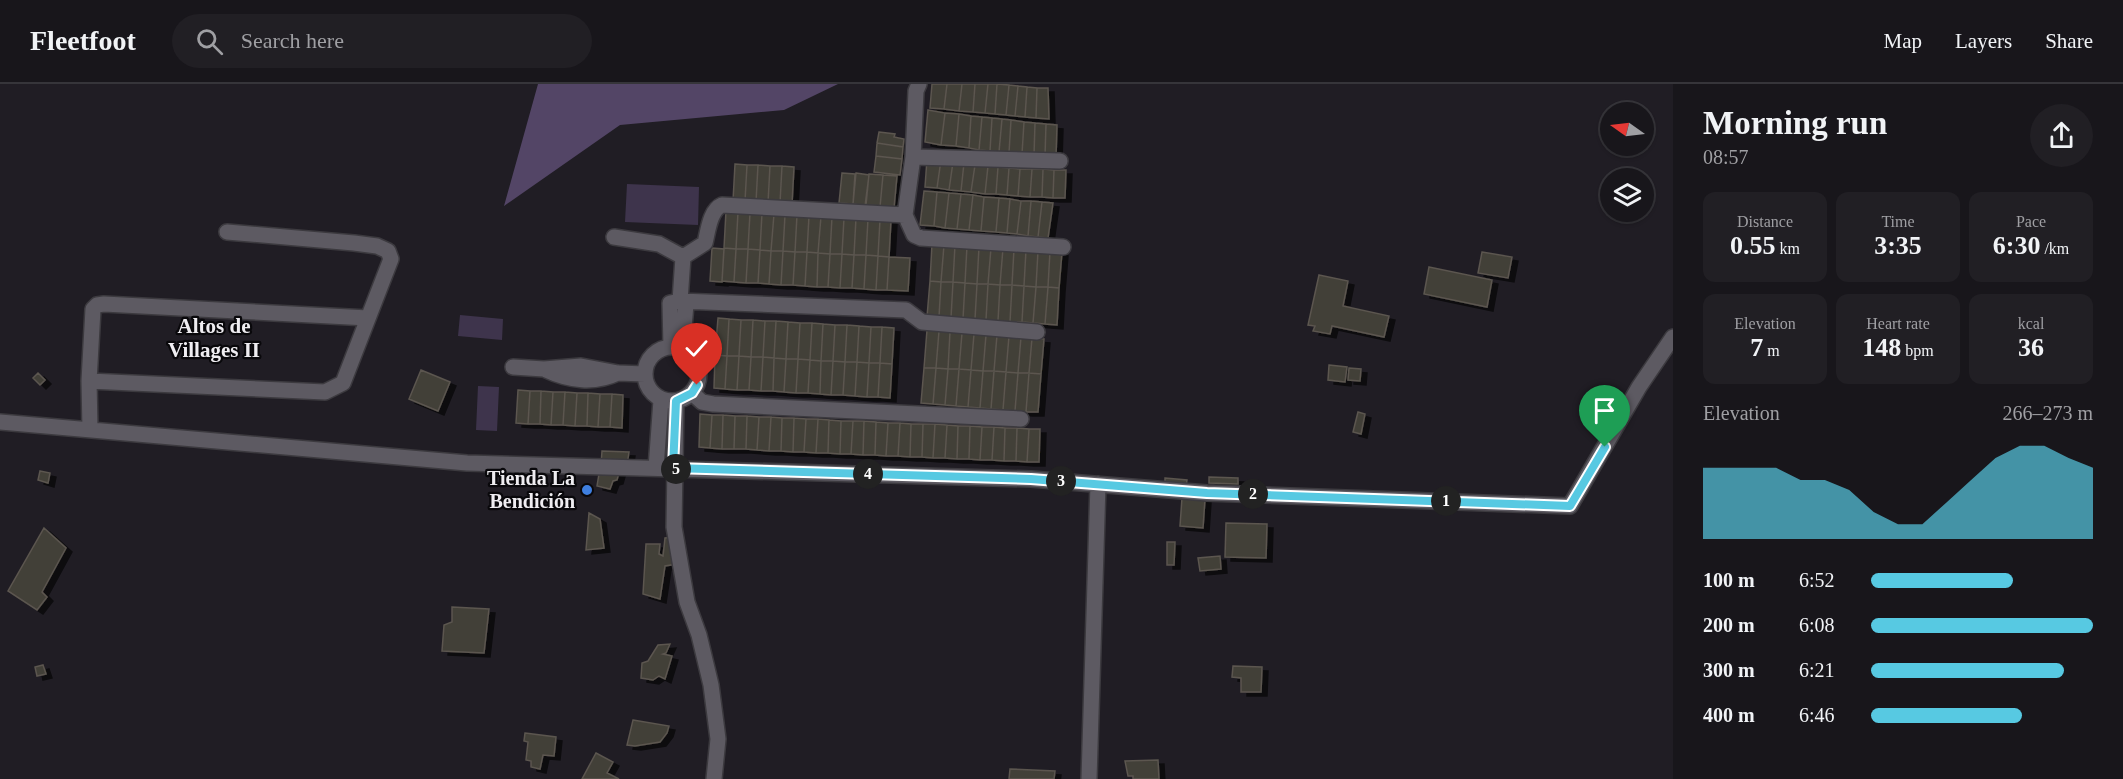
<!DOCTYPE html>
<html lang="en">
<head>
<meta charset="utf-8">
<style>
  :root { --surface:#18161b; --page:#211f24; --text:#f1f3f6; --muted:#9f9fa3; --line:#36353a; --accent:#57c9e2 }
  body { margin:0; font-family:Georgia,serif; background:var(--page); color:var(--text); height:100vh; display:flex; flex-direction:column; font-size:22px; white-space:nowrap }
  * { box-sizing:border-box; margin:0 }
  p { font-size:20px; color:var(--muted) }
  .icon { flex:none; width:33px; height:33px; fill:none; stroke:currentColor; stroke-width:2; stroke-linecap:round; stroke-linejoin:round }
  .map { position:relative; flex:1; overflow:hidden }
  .sheet { display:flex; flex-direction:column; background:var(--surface); width:450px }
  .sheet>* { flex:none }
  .needle { width:39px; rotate:284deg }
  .buttons { position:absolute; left:1600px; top:18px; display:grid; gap:12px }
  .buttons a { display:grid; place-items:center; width:54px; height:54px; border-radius:50%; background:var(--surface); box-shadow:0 2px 4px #0004,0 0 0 2px var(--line); font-size:30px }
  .pin { position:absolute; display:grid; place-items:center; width:51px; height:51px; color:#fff; margin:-62px -26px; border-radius:50% 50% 50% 0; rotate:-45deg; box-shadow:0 0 6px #0007 }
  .pin .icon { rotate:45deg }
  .km { position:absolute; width:30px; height:30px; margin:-15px; border-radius:50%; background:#222; color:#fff; font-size:16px; line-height:30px; text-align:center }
  .round { display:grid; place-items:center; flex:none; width:63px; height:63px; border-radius:32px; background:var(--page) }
  .summary { display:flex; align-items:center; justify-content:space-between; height:102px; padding:0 30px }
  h1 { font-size:33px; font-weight:700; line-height:45px }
  .metrics { display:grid; grid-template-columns:repeat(3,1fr); gap:9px; height:102px; padding:6px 30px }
  .metrics div { display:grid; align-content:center; border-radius:12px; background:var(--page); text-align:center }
  .metrics b { font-size:26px; font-weight:700 }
  .metrics small { font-size:16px; font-weight:400 }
  .metrics p { font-size:16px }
  .chart { height:168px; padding:12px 30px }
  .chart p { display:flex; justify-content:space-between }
  .chart svg { width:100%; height:108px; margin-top:6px; fill:var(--accent); opacity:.7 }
  ul { padding:0 30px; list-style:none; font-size:20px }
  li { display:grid; grid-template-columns:96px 72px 1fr; align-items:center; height:45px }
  li i { height:15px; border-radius:8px; background:var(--accent) }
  header { display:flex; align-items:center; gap:36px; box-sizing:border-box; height:84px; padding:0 30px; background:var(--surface); border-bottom:2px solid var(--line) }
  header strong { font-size:28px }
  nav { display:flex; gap:33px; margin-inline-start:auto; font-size:21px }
  .search { width:420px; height:54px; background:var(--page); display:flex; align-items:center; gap:15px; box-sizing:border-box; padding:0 21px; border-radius:33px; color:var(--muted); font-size:22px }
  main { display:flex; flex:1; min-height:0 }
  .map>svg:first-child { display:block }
  .green { fill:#3e344c }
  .forest { fill:#534566 }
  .building { fill:#433f38; stroke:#5b564f; stroke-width:1.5; filter:url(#shadow) }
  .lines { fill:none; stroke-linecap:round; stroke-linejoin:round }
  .street-casing { stroke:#3c3a3f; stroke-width:18 }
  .street { stroke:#5d5a62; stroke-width:15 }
  .route-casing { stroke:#fff; stroke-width:12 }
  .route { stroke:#57c9e2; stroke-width:8 }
  .shop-dot { fill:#3f7fe0; stroke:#09080b; stroke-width:2 }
  .labels { text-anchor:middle; stroke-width:4.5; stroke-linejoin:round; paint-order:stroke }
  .poi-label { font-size:20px; font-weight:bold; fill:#efedf1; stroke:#09080b; text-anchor:end }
  .neighbourhood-label { font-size:21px; font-weight:bold; fill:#efedf1; stroke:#09080b }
</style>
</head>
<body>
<header>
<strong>Fleetfoot</strong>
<div class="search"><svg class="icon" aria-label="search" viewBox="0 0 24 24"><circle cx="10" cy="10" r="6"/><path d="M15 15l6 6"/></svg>Search here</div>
<nav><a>Map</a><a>Layers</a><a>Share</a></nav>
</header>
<main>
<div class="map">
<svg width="1673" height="695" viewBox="0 0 1673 695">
  <defs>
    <filter id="shadow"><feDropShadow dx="6" dy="4" stdDeviation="0" flood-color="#0009"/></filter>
  </defs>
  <rect width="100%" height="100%" fill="#201d24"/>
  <path class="green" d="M627,100L699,103L698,141L625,138Z
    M460,231L503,235L502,256L458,252Z
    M478,302L499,303L497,347L476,346Z"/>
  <path class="forest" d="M538,0H838L784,26L620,41L504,122Z"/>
  <path class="building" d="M932,0H947L944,25L930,24Z
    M947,0H962L959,27L944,25Z
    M962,0H975L973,28L959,27Z
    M975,0H988L985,29L973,28Z
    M988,0H997L995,30L985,29Z
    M997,0L1009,1L1006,31L995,30Z
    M1009,1L1018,2L1015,32L1006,31Z
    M1018,2L1027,3L1025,33L1015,32Z
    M1027,3L1037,4L1036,34L1025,33Z
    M1037,4H1048L1049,35L1036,34Z
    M928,26L945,29L941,61L925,58Z
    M945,29L959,30L956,62L941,61Z
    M959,30L971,32L969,64L956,62Z
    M971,32L982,33L979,66L969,64Z
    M982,33L992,34L990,67L979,66Z
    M992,34L1002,35L999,68L990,67Z
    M1002,35L1011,36L1009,69L999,68Z
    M1011,36L1024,38L1022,70L1009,69Z
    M1024,38L1035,39L1034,71L1022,70Z
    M1035,39L1046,40L1045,72L1034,71Z
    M1046,40L1057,41L1056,73L1045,72Z
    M879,48L895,50L894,53L904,55L903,63L877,59Z
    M877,59L903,63L902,75L876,72Z
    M876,72L902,75L900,91L874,88Z
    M927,75L941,76L937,104L925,103Z
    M941,76L953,78L949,106L937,104Z
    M953,78L964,79L961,107L949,106Z
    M964,79L975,81L971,108L961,107Z
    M735,80L747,81L745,117H733Z
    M747,81H758L756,118L745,117Z
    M758,81L770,82L768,119L756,118Z
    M975,81L988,82L985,110L971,108Z
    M770,82H782L780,119H768Z
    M782,82L794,83L792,120L780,119Z
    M988,82L998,83L996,110H985Z
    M998,83L1009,84L1007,111L996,110Z
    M1009,84L1020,85L1018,112L1007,111Z
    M1020,85H1032L1030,113L1018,112Z
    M1032,85H1043L1042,113H1030Z
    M1043,85L1054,86L1053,114L1042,113Z
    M1054,86H1066L1065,114H1053Z
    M842,89L855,90L853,120L839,119Z
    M856,89L869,91L865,122L853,120Z
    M869,90L883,91L880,123L866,121Z
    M883,91L897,92L894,124L880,123Z
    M924,107L937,108L934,142L920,141Z
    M937,108L949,109L945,144L934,142Z
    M949,109L961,110L957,145L945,144Z
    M961,110L973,111L969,146L957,145Z
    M973,111L984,113L981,147L969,146Z
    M984,113L999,114L996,148L981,147Z
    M999,114L1010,115L1007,149L996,148Z
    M1010,115L1021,117L1017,150L1007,149Z
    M1021,117H1031L1028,152L1017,150Z
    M1031,117L1042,118L1038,153L1028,152Z
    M1042,118L1053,119L1048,154L1038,153Z
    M726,127L738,128L736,165L724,164Z
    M738,128L750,129L748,165H736Z
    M750,129H762L760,166L748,165Z
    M762,129L774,130L771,167L760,166Z
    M774,130L785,131L783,167H771Z
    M785,131H797L795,168L783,167Z
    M797,131L809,132L807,168H795Z
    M809,132H821L818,169L807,168Z
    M821,132L832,133L830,170L818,169Z
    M832,133L844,134L842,170H830Z
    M844,134H856L854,171L842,170Z
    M856,134L868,135L866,171H854Z
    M868,135L880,136L878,172L866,171Z
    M880,136H891L889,173L878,172Z
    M932,160L944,161L941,198L930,197Z
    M944,161H955L953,198H941Z
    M955,161L967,162L965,199L953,198Z
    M967,162L979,163L977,200L965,199Z
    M979,163L991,164L988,200H977Z
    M712,164L724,165L722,198L710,197Z
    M724,164L736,165L734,198L722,197Z
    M991,164H1003L1000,201L988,200Z
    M1003,164L1014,165L1012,201H1000Z
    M736,165H748L746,199L734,198Z
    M748,165L760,166L758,199H746Z
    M1014,165L1026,166L1024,202L1012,201Z
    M760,166L771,167L769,200L758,199Z
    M1026,166L1038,167L1036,203L1024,202Z
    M771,167H783L781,201L769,200Z
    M783,167L795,168L793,201H781Z
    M1038,167H1050L1048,203H1036Z
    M1050,167L1062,168L1059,204L1048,203Z
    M795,168H807L805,202L793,201Z
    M807,168L818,169L817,203L805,202Z
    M1482,168L1512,173L1508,194L1478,189Z
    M818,169L830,170L828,203H817Z
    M830,170H842L840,204L828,203Z
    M842,170L854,171L852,204H840Z
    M854,171H866L864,205L852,204Z
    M866,171L878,172L876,206L864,205Z
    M878,172L889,173L887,206H876Z
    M889,173L910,174L908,207L887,206Z
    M1429,183L1492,196L1487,223L1424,210Z
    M1319,191L1348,197L1343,222L1389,232L1384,253L1332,242L1330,250L1313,247L1315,242L1308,241Z
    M930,197L941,198L939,233H927Z
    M941,198H953L951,234L939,233Z
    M953,198L965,199L963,235L951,234Z
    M965,199L977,200L975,235H963Z
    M977,200H988L986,236L975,235Z
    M988,200L1000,201L998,237L986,236Z
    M1000,201H1012L1010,238L998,237Z
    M1012,201L1024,202L1022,238H1010Z
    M1024,202L1036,203L1033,239L1022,238Z
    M1036,203H1048L1045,240L1033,239Z
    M1048,203L1059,204L1057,241L1045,240Z
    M718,234L729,235L727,272L715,271Z
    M729,235L741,236L739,272H727Z
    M741,236H753L751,273L739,272Z
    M753,236L765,237L763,273H751Z
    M765,237H776L774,274L763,273Z
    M776,237L788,238L786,275L774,274Z
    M788,238L800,239L798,275H786Z
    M800,239H812L810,276L798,275Z
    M812,239L823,240L821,277L810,276Z
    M823,240L835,241L833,277H821Z
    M835,241H847L845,278L833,277Z
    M847,241L859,242L857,278H845Z
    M859,242L871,243L869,279L857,278Z
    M871,243H882L880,279H869Z
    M882,243L894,244L892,280L880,279Z
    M927,246L939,247L936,284H924Z
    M939,247L950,248L948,285L936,284Z
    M950,248L962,249L959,285H948Z
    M962,249L974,250L971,286L959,285Z
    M974,250L986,251L983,287L971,286Z
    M986,251H997L994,287H983Z
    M997,251L1009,252L1006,288L994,287Z
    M1009,252L1021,253L1018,289L1006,288Z
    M1021,253L1032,254L1029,289H1018Z
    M1032,254L1044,255L1041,290L1029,289Z
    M715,271L727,272L725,305L714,304Z
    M727,272H739L737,306L725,305Z
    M739,272L751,273L749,306H737Z
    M751,273H763L761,307L749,306Z
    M763,273L774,274L773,307H761Z
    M774,274L786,275L784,308L773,307Z
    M786,275H798L796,309L784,308Z
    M798,275L810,276L808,309H796Z
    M810,276L821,277L820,310L808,309Z
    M821,277H833L831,311L820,310Z
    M833,277L845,278L843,311H831Z
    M845,278H857L855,312L843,311Z
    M857,278L869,279L867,313L855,312Z
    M869,279H880L878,313H867Z
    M880,279L892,280L890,314L878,313Z
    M1329,281L1347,283L1345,298L1328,296Z
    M924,284H936L933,320L921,319Z
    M936,284L948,285L945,321L933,320Z
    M1349,284L1361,285L1360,297L1348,296Z
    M948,285H959L956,322L945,321Z
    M959,285L971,286L968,323L956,322Z
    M421,286L450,298L438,327L409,315Z
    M971,286L983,287L980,324L968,323Z
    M983,287H994L991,325L980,324Z
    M994,287L1006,288L1003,326L991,325Z
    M1006,288L1018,289L1015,327L1003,326Z
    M38,289L45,296L40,301L33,294Z
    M1018,289H1029L1026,328L1015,327Z
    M1029,289L1041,290L1038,328H1026Z
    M518,306L530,307L528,340L516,339Z
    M530,307H541L540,340H528Z
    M541,307L553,308L551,341L540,340Z
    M553,308H565L563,341H551Z
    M565,308L577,309L575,342L563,341Z
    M577,309H588L587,342H575Z
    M588,309L600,310L598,343L587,342Z
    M600,310H612L610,343H598Z
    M612,310L623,311L622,344L610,343Z
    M1358,328L1365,330L1361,350L1353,348Z
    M700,330L712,331L710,364L699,363Z
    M712,331H723L722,365L710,364Z
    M723,331L735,332L734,365H722Z
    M735,332H747L746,365H734Z
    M747,332L759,333L757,366L746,365Z
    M759,333H771L769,367L757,366Z
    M771,333L782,334L781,367H769Z
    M782,334H794L793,368L781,367Z
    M794,334L806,335L804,368H793Z
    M806,335H818L816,369L804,368Z
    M818,335L829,336L828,369H816Z
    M829,336L841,337L840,370L828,369Z
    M841,337H853L851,370H840Z
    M853,337H864L863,371L851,370Z
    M864,337L876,338L875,371H863Z
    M876,338L888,339L886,372L875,371Z
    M888,339H900L898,372H886Z
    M900,339L911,340L910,373L898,372Z
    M911,340H923L922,373H910Z
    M923,340H935L933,374L922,373Z
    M935,340L947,341L945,374H933Z
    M947,341L958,342L957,375L945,374Z
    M958,342H970L969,375H957Z
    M970,342L982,343L980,376L969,375Z
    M982,343H994L992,376H980Z
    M994,343L1005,344L1004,377L992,376Z
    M1005,344H1017L1016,377H1004Z
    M1017,344L1029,345L1027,378L1016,377Z
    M1029,345H1040L1039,378H1027Z
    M602,367L629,368L627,381H601Z
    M600,384L620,385L617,396L613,397L610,405L597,402Z
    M40,387L50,389L48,399L38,396Z
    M1209,393L1238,394V400L1209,399Z
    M1165,394L1187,396L1186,402L1165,400Z
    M1182,414L1205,415L1203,444L1180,442Z
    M589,429L600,435L604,464L586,466Z
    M1226,439L1267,440L1266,474L1225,473Z
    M44,444L66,464L42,508L47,513L37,526L8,507Z
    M675,453L677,480L665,482L660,515L643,510L646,460H660L659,470L663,472L665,454Z
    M1167,458H1175L1174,481H1167Z
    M1220,472L1221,485L1200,487L1198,474Z
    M452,523L489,525L484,569L442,567L444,541L452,538Z
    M670,560L666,569L663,570L672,572L665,595L659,592L653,596L641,594L642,579L648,577L658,561Z
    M43,581L46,590L37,592L35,583Z
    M1233,582L1262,583L1261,608H1241V594L1232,593Z
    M633,636L669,642L667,649L660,658L635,662L627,661Z
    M525,649L556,653L554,672L543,671L540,685L531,683V677L526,676L528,658L524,657Z
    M596,669L613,678L607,689L619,695H582Z
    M1158,676L1159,695H1133V692H1128L1125,677Z
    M1010,685L1055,687L1054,695H1009Z"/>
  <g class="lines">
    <defs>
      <path id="street" d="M913,73L1060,77
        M905,131L914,151L921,154L1063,163
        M614,153L659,160L683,173
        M645 290a27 27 0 1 1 54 0a27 27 0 1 1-54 0Z
        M671,263L670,219L680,217L906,226L922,238L1037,248
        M680,264L684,244L686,220L680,217L683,173L705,159C708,147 710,126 722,121L905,131L913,73L916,7L919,0
        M513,283L544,285L581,282L618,289L645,290
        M546,286C569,297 595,300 618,289
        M89,297L325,308L343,299L391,175L388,167L377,162L354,159L227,148
        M692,309L702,318L713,320L1021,335
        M676,317L674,443L687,518L699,551L711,601L718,655L714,695
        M0,338L467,379L1031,395L1207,409L1570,422L1639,303L1673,253
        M90,345L89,297L93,225L97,221L104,220L368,234
        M656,384L661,316
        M1089,695L1098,400"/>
    </defs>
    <use href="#street" class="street-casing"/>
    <use href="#street" class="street"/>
  </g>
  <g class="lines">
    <defs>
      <path id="route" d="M697,301L692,309L676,317L673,384L1031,395L1207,409L1570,422L1605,363"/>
    </defs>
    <use href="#route" class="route-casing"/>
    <use href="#route" class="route"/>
  </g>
  <circle class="shop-dot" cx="587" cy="406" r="6"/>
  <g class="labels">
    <g class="poi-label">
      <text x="575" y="401">Tienda La<tspan x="575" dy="23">Bendición</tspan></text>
    </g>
    <g class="neighbourhood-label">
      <text x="214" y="249">Altos de<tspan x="214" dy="24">Villages II</tspan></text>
    </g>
  </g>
</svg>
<div class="buttons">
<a><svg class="needle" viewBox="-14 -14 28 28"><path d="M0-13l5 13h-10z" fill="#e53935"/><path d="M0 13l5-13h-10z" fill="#9f9fa3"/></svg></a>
<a><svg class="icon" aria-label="layers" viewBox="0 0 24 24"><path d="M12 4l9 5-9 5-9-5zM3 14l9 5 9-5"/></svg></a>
</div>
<div class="pin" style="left:1605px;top:363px;background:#1e9e55"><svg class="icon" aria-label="arrive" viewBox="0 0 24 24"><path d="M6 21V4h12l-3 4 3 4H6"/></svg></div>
<div class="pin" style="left:697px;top:301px;background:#d93025"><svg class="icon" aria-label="check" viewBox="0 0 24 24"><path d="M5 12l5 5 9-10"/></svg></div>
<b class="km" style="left:1446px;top:417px">1</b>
<b class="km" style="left:1253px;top:410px">2</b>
<b class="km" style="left:1061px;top:397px">3</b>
<b class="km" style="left:868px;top:390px">4</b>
<b class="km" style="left:676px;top:385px">5</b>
</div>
<section class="sheet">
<div class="summary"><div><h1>Morning run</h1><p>08:57</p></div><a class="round"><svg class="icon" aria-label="share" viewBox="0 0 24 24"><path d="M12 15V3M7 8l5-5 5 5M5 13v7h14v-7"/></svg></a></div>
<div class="metrics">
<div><p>Distance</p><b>0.55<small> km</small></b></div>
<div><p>Time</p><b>3:35</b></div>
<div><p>Pace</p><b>6:30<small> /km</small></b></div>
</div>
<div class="metrics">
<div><p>Elevation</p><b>7<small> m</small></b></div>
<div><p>Heart rate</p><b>148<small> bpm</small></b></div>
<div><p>kcal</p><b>36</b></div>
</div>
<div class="chart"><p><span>Elevation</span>266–273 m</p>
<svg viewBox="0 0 160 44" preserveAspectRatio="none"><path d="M0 44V15L10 15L20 15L30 15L40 20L50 20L60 24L70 33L80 38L90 38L100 29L110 20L120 11L130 6L140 6L150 11L160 15V44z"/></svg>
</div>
<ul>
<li><b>100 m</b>6:52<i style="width:64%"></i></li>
<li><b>200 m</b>6:08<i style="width:100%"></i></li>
<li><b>300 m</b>6:21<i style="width:87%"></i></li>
<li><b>400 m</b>6:46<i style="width:68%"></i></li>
</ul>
</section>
</main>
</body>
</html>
